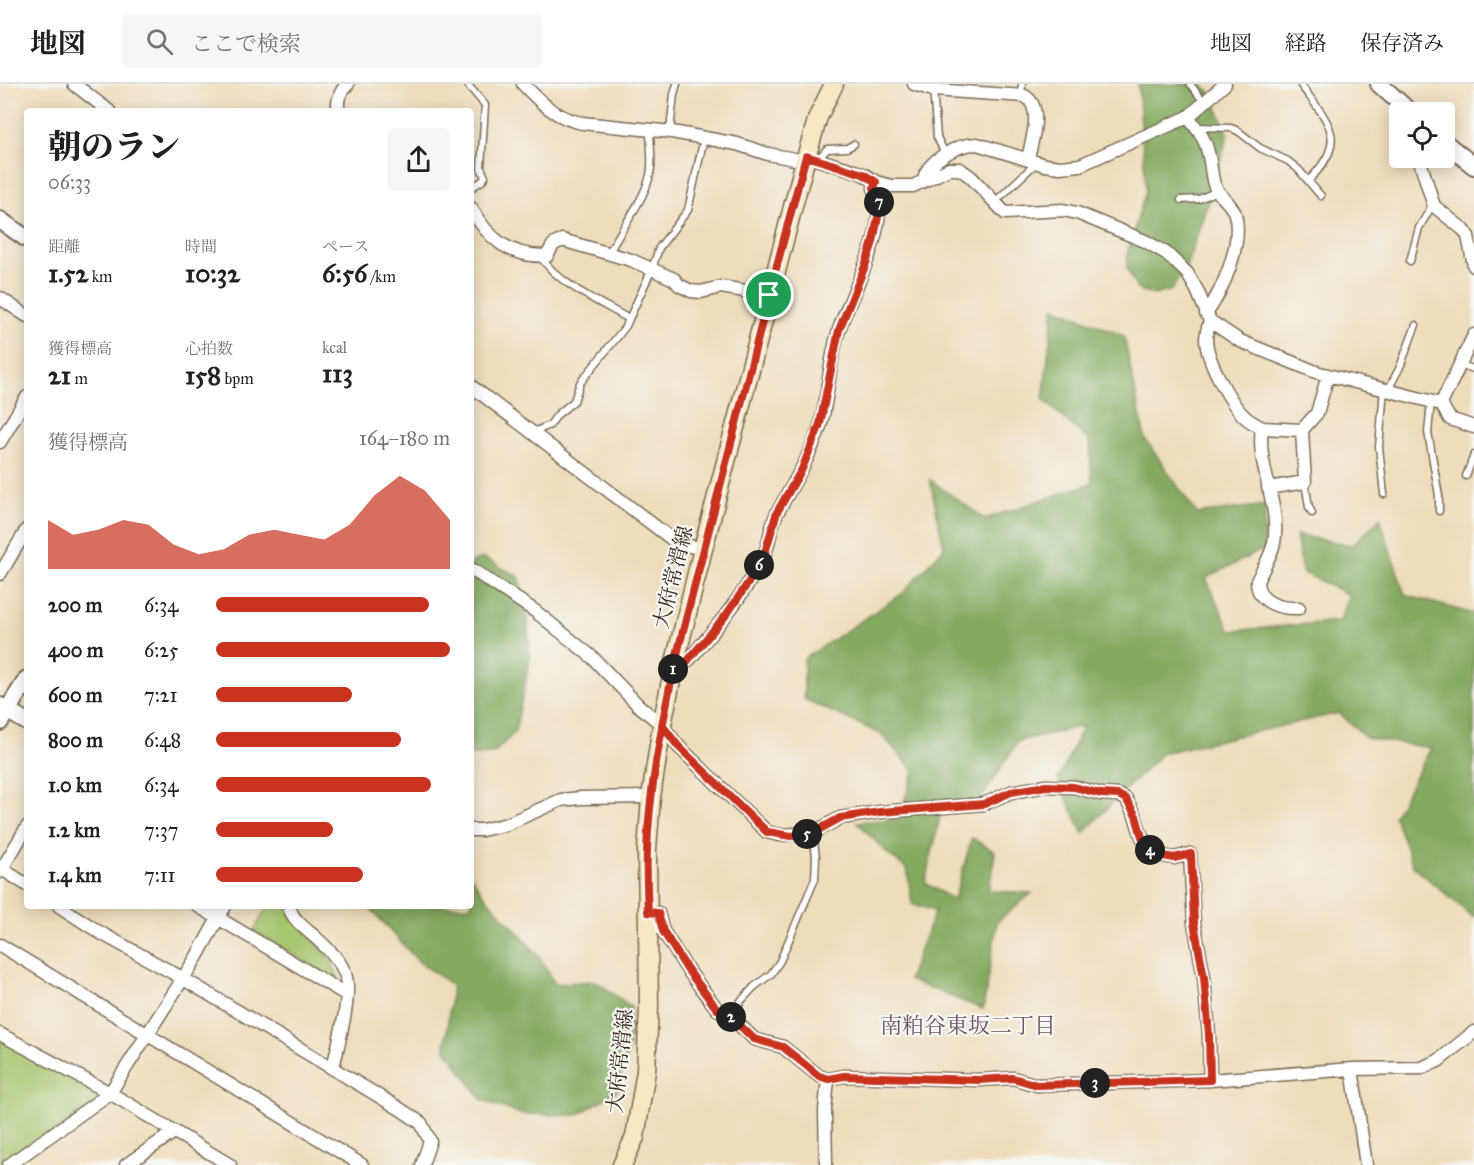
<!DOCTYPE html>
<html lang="ja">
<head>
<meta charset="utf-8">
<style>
  :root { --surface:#fff; --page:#f6f6f6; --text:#202124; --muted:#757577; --line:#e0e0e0; --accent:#c8321e }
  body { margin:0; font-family:"IM FELL Great Primer","Noto Serif JP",serif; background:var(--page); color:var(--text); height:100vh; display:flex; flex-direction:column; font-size:22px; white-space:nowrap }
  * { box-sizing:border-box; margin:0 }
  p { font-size:20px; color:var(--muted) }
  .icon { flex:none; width:33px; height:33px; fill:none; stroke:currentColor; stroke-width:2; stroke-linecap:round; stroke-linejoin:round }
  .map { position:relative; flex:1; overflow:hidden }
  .side { position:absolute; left:24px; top:24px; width:450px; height:801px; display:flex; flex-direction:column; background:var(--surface); border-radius:6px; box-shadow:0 3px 15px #0003 }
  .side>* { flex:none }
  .controls { position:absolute; left:1389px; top:18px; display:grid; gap:12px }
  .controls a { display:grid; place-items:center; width:66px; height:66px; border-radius:6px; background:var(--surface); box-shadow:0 3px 15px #0003; font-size:30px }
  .pin { position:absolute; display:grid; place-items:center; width:51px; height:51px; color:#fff; margin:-26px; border:3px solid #fff; border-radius:50%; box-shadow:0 2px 6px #0007 }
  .km { position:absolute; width:30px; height:30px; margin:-15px; border-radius:50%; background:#222; color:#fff; font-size:16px; line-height:30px; text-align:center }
  .round { display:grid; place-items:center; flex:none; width:63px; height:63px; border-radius:6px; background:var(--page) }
  .headline { display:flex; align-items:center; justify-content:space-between; height:102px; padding:0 24px }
  h1 { font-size:33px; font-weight:800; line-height:45px }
  .figures { display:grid; grid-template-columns:repeat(3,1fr); gap:9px; height:102px; padding:6px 24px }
  .figures div { display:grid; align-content:center }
  .figures b { font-size:26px; font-weight:800 }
  .figures small { font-size:16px; font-weight:400 }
  .figures p { font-size:16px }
  .chart { height:168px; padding:12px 24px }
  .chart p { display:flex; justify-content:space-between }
  .chart svg { width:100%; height:108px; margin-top:6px; fill:var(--accent); opacity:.7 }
  ul { padding:0 24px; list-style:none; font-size:20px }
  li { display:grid; grid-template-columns:96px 72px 1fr; align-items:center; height:45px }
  li i { height:15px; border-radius:8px; background:var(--accent) }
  header { display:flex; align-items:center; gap:36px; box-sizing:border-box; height:84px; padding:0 30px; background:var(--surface); border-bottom:2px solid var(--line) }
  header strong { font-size:28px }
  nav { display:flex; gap:33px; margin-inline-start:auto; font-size:21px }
  .search { width:420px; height:54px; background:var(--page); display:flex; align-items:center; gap:15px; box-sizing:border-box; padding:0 21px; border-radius:6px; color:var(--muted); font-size:22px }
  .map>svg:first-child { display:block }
  .green { fill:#a6c56d; stroke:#707846; stroke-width:1.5 }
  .forest { fill:#84aa60; stroke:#606a3f; stroke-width:1.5 }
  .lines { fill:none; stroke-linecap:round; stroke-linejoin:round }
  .service-casing { stroke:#7a6955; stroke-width:9 }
  .minor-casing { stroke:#7a6955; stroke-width:15 }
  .tertiary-casing { stroke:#7a6955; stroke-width:20 }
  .secondary-casing { stroke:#7a6955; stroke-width:21 }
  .service { stroke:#fff; stroke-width:6 }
  .minor { stroke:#fff; stroke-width:12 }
  .tertiary { stroke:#fff; stroke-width:16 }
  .secondary { stroke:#f7e8c3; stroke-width:18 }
  .route-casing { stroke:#fff; stroke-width:12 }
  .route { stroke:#c8321e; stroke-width:8 }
  .labels { text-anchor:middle; stroke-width:4.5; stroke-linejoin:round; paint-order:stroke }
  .street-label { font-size:21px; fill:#3b2a1e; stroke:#f6f6f2 }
  .neighbourhood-label { font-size:22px; fill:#6e5566; stroke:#f6f6f2 }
</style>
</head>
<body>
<header>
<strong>地図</strong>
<div class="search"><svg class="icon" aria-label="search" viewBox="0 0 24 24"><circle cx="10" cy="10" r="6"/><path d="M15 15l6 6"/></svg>ここで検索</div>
<nav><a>地図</a><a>経路</a><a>保存済み</a></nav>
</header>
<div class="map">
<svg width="1474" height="1081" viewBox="0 0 1474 1081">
  <rect width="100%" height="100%" fill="#f6f6f2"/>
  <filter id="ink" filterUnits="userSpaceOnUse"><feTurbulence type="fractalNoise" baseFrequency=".0167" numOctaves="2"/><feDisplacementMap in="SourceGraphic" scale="12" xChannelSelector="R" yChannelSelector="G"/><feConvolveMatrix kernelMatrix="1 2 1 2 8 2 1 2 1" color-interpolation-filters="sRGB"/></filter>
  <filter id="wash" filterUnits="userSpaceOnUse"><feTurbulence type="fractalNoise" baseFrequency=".008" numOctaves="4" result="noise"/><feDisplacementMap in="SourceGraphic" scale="24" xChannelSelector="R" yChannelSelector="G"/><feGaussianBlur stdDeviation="1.35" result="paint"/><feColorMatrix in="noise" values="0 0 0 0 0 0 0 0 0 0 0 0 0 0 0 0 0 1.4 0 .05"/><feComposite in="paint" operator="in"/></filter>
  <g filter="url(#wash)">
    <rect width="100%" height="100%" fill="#edb"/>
    <path class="green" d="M268,822H285L330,875L338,893L337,897L254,847Z
      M0,947L110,1009L6,1081L0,1075Z"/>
    <path class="forest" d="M1138,0H1199L1210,7L1228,50L1208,118L1185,186L1171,206L1154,211L1137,205L1127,184L1128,167L1146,106Z
      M1054,223L1124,252L1145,355L1197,430L1265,421L1264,465L1206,494L1230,547L1340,537L1349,511L1302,488L1296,451L1352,461L1380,434L1405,511L1474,530V834L1413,782L1394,732L1431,664L1366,654L1339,629L1162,669L1083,749L1058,696L1083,642L1018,657L979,718L943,719L925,799L954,816L972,754L995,768L989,807L1032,809L997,838L983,925L908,896L935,827L912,820L907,785L888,770L857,738L899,735L914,687L881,650L804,615V575L903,509L944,464L930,396L985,435L1092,399L1090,358L1043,315Z
      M483,474L519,493L527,531L530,575L515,648L493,670L471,671V478Z
      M471,792L483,810L540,873L555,900L596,897L631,923L629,963L616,1008L577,1031L520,1030L482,1016L445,964L452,901L418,877L368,822H471Z"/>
  </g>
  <g filter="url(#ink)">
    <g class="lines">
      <defs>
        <path id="service" d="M467,0L485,21L481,84L485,93L482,97L471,104
          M1190,0L1204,18
          M1300,0C1329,39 1350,56 1308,97
          M933,6L937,53L945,70
          M1021,12L1022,0
          M1197,43L1231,44L1238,47L1260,64L1288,77L1298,85L1321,112
          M670,47L674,10L677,0
          M818,75L827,65L847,64L854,60
          M1181,116L1199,115L1217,107
          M995,118L1036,79
          M609,169C621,144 649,111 651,84C652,72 650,58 650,46
          M1410,177L1419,144L1433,120
          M629,235L652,185L659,164L688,126L704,54
          M1459,281L1474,285
          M1384,305L1379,363L1384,410
          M1388,306L1400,283L1416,241
          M1431,318L1428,348L1439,412V427
          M534,350L536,347L550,341L557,331L574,317L580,299L626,242L629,235C600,218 559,201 540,172
          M1466,392L1474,371
          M1305,398L1309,423L1312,429
          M733,934L741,917L754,903L771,890L780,877L815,795L816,773L813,749"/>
        <path id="minor" d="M74,0L109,27
          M523,0C541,19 556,34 582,39L672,48L737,60L768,70L805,77
          M914,0L933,6L1025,12C1044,24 1031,58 1028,75
          M339,27C336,17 340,7 348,0
          M1188,33C1196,44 1205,53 1208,68C1211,79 1211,90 1214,100C1218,112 1231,118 1235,130C1243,160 1223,206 1206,230
          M806,72L849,85L863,90L876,98L892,102H913L949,85H960L971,93L1005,129L1063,126L1077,129L1145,157L1166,169L1187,189L1197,206L1210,237L1240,257L1316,288L1441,320L1474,251
          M1419,74L1434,122L1464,146L1468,152L1474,182
          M924,95C928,76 958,60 977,60L1045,81L1060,83L1080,81L1188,33L1225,0
          M471,124C488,155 510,173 547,172L553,161L562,156L631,176L674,195L679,201L691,207L701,208L721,203L769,211
          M0,214L27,232
          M1210,237C1208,243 1206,249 1206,255C1206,275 1231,321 1246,334C1251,338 1257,341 1262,344C1256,382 1281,421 1274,459C1271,472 1263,485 1257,497C1257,519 1281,525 1299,524
          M471,302L677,459L703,465
          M1441,320L1450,335L1474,343
          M1262,344L1302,346L1305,398L1268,404
          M1302,346L1317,329L1328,291
          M0,358L27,313
          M471,485L535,527L592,573L638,621L662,641L678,662L767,748L779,751L813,749L840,734L880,728L984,720L1011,708L1046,702L1074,703L1101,710L1118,711L1126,715L1135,732L1142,753L1153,770L1174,774L1190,770L1194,839L1204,893L1209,951L1210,996
          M0,490L27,445
          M674,582C678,582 683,581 686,578C693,573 698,564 704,558C726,532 749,503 764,472C770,458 770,443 777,429C793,400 811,372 821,339C829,309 829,276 839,246C850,211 893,138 874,104L876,98
          M471,746H482L507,740L561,716L581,714L651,713
          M2,785L27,801
          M0,788L27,743
          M59,822L99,848L182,894L397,1023L421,1039L430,1057L422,1081
          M198,822L347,911
          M289,822C292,836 305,844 315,853C327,864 342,877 346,893C351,916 338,960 333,984
          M647,828L658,829L663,847L687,885L717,925L730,932L754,955L783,963L819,992L828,995L844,992L979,996L1013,994L1037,1001L1210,996L1352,985L1421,984L1438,977L1474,948
          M0,861L362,1081
          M0,950L110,1009L230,1081
          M1352,985L1366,1081
          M9,1081L110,1009L196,874L225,822
          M126,1081L174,1048
          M826,1081L825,1026L828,995"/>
        <path id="tertiary" d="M1379,0L1410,28
          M1444,58L1474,82
          M0,136L27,155
          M0,622L27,638
          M0,638L27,595"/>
        <path id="secondary" d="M622,1081L635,1053L646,987L649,923L647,766L651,713L662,641L674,582L703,465L805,77L818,33L834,0"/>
      </defs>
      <use href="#service" class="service-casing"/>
      <use href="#minor" class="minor-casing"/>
      <use href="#tertiary" class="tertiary-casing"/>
      <use href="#secondary" class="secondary-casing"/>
      <use href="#service" class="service"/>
      <use href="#minor" class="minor"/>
      <use href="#tertiary" class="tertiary"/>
      <use href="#secondary" class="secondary"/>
    </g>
  </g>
  <g class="lines" filter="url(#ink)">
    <defs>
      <path id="route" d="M769,211L674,582C662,643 649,705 647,767C646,787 647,807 648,828L658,829L663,847L687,885L717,925L730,932L754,955L783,963L819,992L828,995L844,992L979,996L1013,994L1037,1001L1210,996L1209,951L1204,893L1194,839L1191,770L1174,774L1153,770L1142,753L1136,732L1126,715L1118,711L1101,710L1074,703L1046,702L1011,708L984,720L880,728L840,734L813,749L791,752L767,748L678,662L662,641L674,582L685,580L727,530L748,499L764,472L777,428L802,385L820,340L839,246L865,182L873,158L879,128V112L874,104L876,98L863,90L806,72L769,211"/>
    </defs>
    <use href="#route" class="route-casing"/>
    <use href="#route" class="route"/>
  </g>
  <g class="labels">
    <g class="street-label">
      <text transform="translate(673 493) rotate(-76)" y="7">大府常滑線</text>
      <text transform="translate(620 977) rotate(-84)" y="7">大府常滑線</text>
    </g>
    <g class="neighbourhood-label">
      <text x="968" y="949">南粕谷東坂二丁目</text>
    </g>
  </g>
</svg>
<div class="controls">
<a><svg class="icon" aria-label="locate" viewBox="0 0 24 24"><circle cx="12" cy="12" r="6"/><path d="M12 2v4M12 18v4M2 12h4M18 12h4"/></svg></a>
</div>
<div class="pin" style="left:769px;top:211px;background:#1e9e55"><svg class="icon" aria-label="arrive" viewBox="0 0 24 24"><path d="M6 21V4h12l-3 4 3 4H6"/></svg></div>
<b class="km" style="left:673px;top:585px">1</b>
<b class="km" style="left:731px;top:933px">2</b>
<b class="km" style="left:1095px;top:999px">3</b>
<b class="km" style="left:1150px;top:766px">4</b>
<b class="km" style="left:807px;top:750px">5</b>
<b class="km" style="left:759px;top:481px">6</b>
<b class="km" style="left:879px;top:118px">7</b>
<section class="side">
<div class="headline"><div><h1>朝のラン</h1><p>06:33</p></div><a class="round"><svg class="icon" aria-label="share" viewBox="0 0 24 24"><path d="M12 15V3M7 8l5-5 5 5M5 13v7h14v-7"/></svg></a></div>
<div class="figures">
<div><p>距離</p><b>1.52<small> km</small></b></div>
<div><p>時間</p><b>10:32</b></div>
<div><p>ペース</p><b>6:56<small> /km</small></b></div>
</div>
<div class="figures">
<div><p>獲得標高</p><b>21<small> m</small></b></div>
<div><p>心拍数</p><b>158<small> bpm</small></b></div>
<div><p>kcal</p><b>113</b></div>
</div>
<div class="chart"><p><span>獲得標高</span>164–180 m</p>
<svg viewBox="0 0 160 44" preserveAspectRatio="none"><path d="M0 44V24L10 30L20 28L30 24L40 26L50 34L60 38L70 36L80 30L90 28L100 30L110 32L120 26L130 14L140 6L150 12L160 24V44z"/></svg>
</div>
<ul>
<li><b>200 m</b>6:34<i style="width:91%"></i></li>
<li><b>400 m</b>6:25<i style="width:100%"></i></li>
<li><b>600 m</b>7:21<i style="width:58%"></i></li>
<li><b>800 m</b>6:48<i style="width:79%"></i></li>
<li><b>1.0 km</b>6:34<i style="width:92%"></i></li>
<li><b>1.2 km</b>7:37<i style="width:50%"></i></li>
<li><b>1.4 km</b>7:11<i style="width:63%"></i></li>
</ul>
</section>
</div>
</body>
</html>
